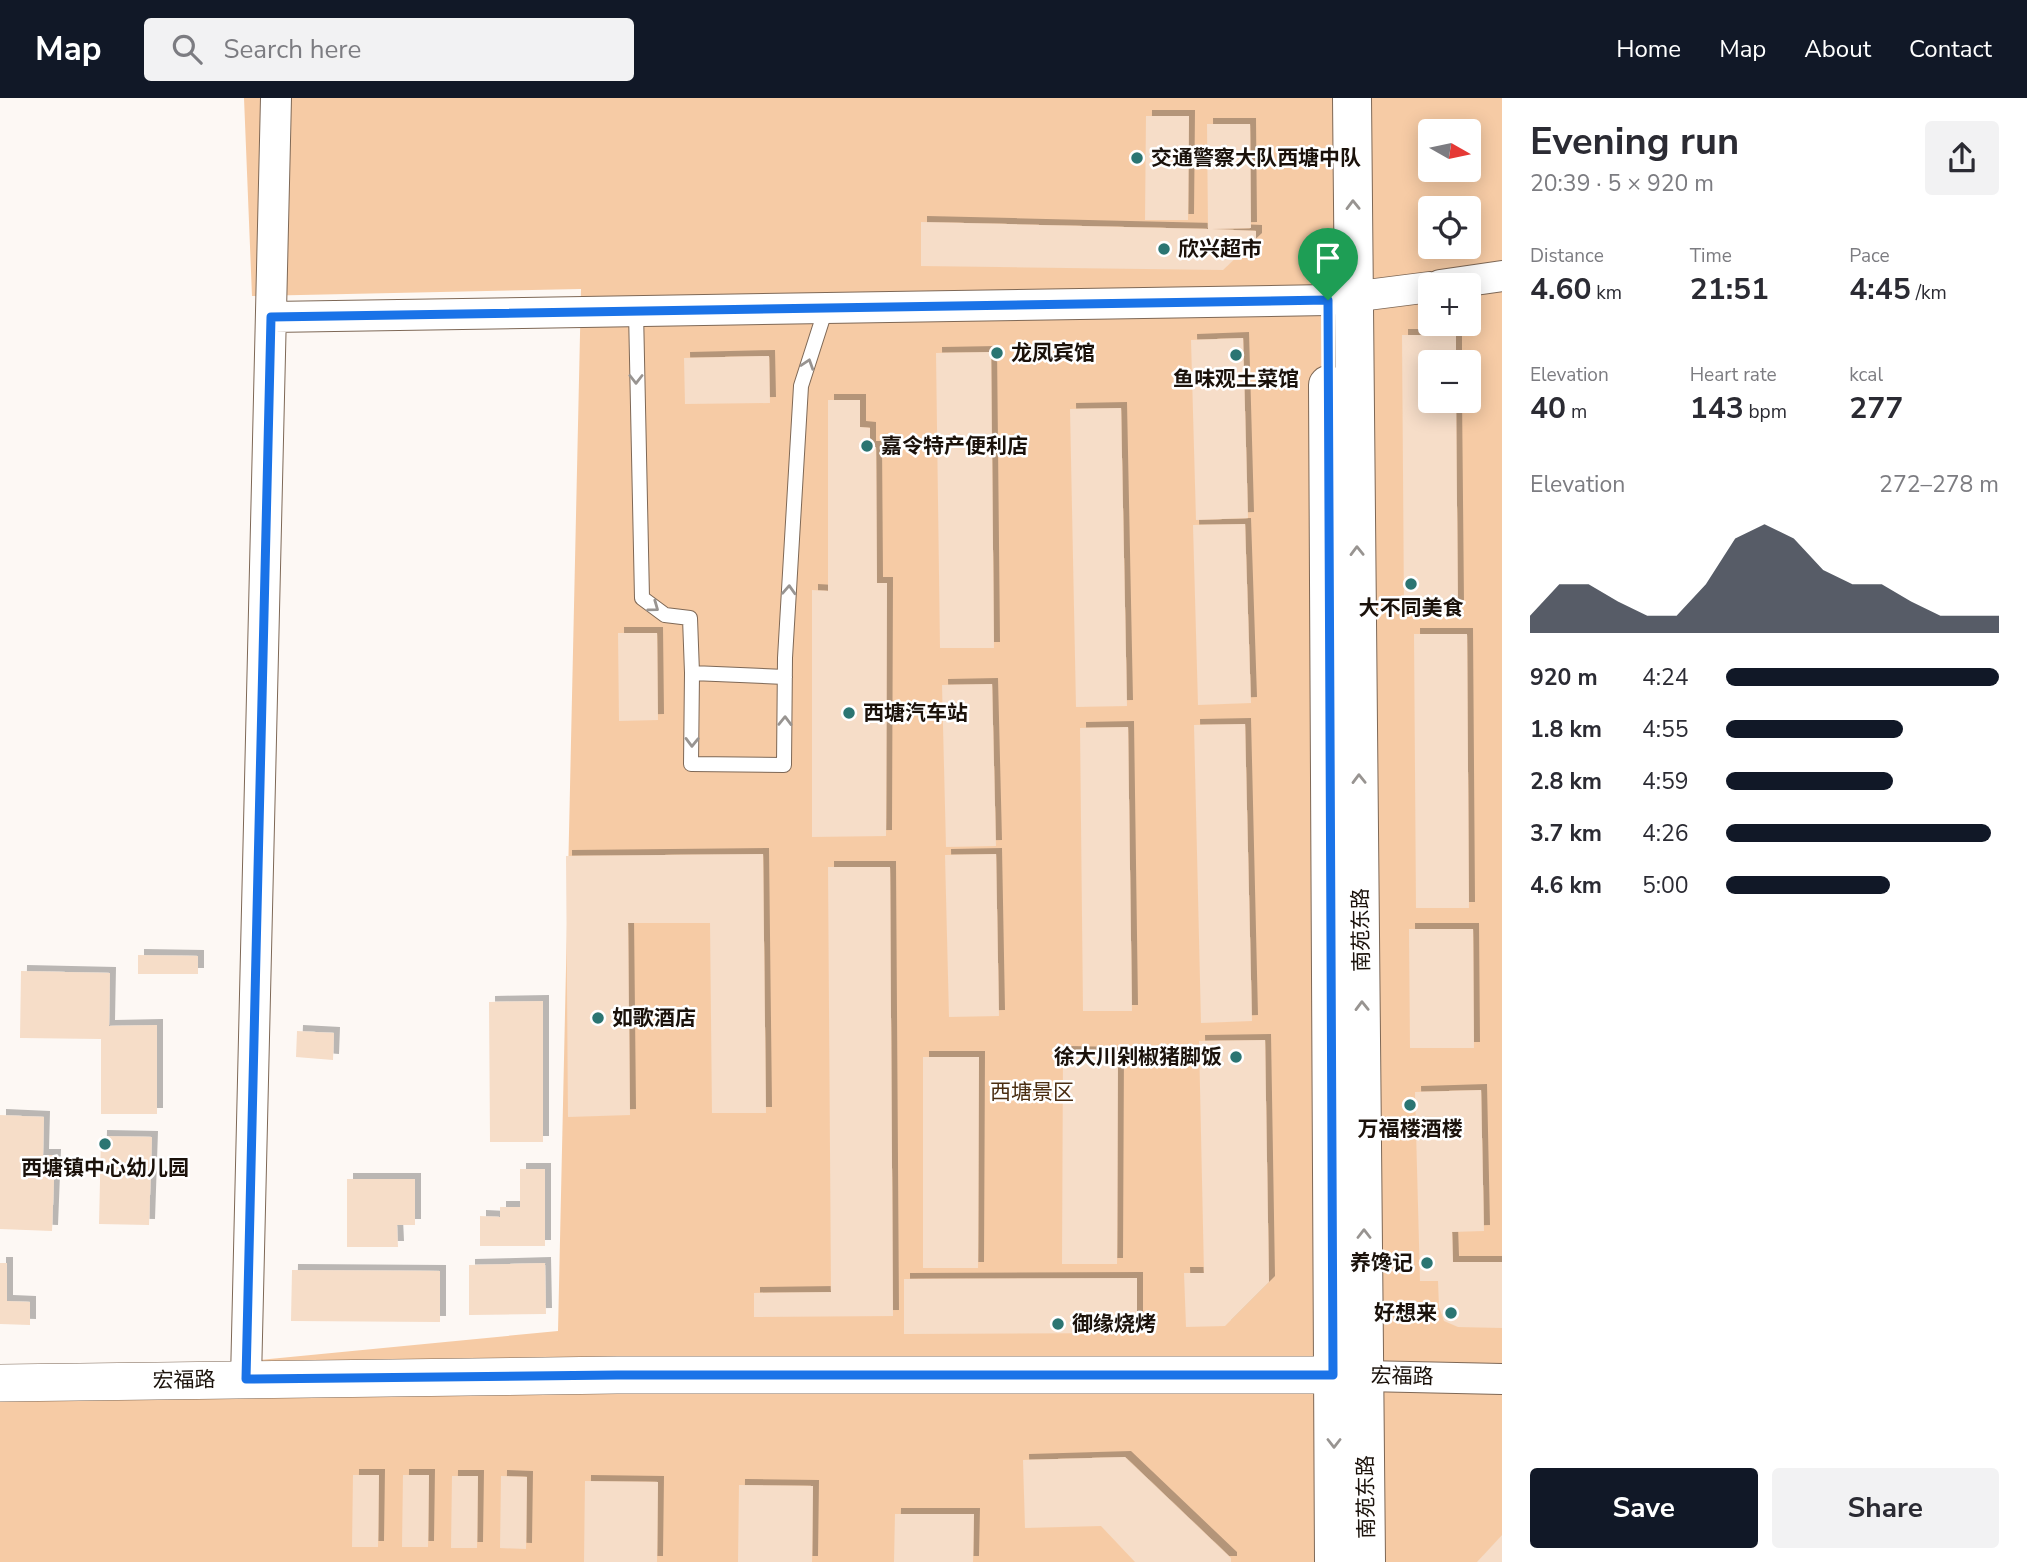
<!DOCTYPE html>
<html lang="en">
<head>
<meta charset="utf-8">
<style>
  :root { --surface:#fff; --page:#f2f2f3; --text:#2b2b33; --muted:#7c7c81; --accent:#111827 }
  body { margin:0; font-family:"Nunito Sans","Noto Sans SC",sans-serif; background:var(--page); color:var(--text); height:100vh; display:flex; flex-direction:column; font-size:26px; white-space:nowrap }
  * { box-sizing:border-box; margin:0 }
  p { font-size:23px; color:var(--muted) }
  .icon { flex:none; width:38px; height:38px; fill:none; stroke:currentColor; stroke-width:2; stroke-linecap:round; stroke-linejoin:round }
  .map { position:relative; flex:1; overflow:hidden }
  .details { display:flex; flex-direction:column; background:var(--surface); width:525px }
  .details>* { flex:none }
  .needle { width:46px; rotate:99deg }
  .tools { position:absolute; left:1418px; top:21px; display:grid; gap:14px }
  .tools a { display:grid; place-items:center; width:63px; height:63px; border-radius:7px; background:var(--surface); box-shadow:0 4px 18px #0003; font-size:35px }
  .pin { position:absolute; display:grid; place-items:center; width:60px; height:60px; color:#fff; margin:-72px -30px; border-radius:50% 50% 50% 0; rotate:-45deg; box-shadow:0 0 7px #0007 }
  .pin .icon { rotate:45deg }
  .round { display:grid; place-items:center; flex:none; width:74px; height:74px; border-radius:7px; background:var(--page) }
  .summary { display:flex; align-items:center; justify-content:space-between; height:119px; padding:0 28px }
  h1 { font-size:38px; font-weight:700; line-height:52px }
  .stats { display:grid; grid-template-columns:repeat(3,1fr); gap:10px; height:119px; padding:7px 28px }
  .stats div { display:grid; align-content:center }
  .stats b { font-size:30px; font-weight:700 }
  .stats small { font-size:19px; font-weight:400 }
  .stats p { font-size:19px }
  .chart { height:196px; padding:14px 28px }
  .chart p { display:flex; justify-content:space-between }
  .chart svg { width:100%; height:126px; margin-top:7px; fill:var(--accent); opacity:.7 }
  .action { display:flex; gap:14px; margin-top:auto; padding:14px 28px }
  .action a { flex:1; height:80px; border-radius:7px; background:var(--accent); color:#fff; font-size:28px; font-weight:700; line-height:80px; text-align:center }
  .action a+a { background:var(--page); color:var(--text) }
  ul { padding:0 28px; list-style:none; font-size:23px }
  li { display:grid; grid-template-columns:112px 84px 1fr; align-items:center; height:52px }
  li i { height:18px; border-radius:9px; background:var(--accent) }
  header { display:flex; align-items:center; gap:42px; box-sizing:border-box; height:98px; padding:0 35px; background:var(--accent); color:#fff }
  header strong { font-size:33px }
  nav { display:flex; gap:38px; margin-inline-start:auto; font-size:24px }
  .search { width:490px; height:63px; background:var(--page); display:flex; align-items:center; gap:18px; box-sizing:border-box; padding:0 24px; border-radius:7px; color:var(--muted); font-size:26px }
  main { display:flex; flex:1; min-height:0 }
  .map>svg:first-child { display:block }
  .green { fill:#f6cba5; fill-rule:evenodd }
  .building { fill:#f6ddc8; filter:url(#shadow) }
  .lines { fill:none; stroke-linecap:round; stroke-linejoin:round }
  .service-casing { stroke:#7e6856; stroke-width:16 }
  .minor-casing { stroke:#7e6856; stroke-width:32 }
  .tertiary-casing { stroke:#7e6856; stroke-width:38 }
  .secondary-casing { stroke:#7e6856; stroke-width:40 }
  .service { stroke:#fff; stroke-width:14 }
  .minor { stroke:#fff; stroke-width:30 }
  .tertiary { stroke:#fff; stroke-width:37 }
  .secondary { stroke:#fff; stroke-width:38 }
  .oneway { stroke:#989491 }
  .route-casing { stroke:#fff; stroke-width:14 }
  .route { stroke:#1a73e8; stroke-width:9 }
  .poi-dot { fill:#2b7572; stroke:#fff; stroke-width:2.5 }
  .labels { text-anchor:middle; stroke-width:5; stroke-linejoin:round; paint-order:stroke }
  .poi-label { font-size:21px; font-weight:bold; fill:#1b120b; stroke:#fff; text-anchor:start }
  .street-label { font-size:21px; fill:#1b120b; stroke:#fff }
  .park-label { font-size:21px; fill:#4a2d11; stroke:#fff }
</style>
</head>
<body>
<header>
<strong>Map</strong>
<div class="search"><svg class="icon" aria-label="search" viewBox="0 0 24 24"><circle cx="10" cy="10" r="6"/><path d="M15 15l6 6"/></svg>Search here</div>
<nav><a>Home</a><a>Map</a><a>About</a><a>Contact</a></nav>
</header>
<main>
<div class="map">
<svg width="1502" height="1464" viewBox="0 0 1502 1464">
  <defs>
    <filter id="shadow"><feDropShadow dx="6" dy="-6" stdDeviation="0" flood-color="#0004"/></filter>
  </defs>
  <rect width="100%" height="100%" fill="#fdf8f4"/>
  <path class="green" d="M244,0H1502V1464H0V1287L558,1233L581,191L252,198ZM1430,33H1468V72H1430ZM1430,110H1468V149H1430ZM1430,187H1468V226H1430ZM1430,264H1468V303H1430Z"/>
  <path class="building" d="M1146,18H1189L1188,122H1145Z
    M1207,26H1250L1251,130L1212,131L1256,133V141L1223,172L921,168V124L1208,131Z
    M1402,237H1456V264H1430V303H1456L1458,511H1404Z
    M1243,240L1248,420L1196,422L1191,242Z
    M991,254L994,550H940L936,255Z
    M769,258L770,305L685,306L684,260Z
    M828,302H860V329L870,330V349H876L877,485H887L886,738L812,739V492L828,493Z
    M1121,310L1127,608L1076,609L1070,311Z
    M1245,426L1251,605L1198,607L1193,427Z
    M618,535H657L658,622L619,623Z
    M1414,536H1467L1469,810H1416Z
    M992,586L996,748L946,749L942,587Z
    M1245,626L1252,923L1201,925L1194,627Z
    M1128,629L1132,913H1083L1080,630Z
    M763,756L766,1015H712L710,825H628L630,1017L568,1019L566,758Z
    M996,756L999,918L949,919L945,757Z
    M828,769H890L893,1218L754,1219V1195L831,1194Z
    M1409,831H1473L1474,950H1410Z
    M138,857L198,858V876H138Z
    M21,873L110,875L109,928L157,927V1016H101V941L20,940Z
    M543,903V1044H490L489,904Z
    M297,933L334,935L333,962L296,959Z
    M1265,942L1269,1184L1225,1228L1186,1229L1184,1175H1204L1199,943Z
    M1063,954L1118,955L1117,1166H1062Z
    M923,959H979L978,1170H923Z
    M1481,992L1484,1133L1452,1134L1453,1164H1502V1230L1458,1229L1444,1223L1439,1209L1438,1183H1420L1415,994Z
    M0,1017L44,1019L43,1057H55L52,1133L0,1131Z
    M101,1038L152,1039L149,1127L99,1126Z
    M520,1071H545V1148H480V1118L500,1119V1109H520Z
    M347,1081H415V1127H397L398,1149H347Z
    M0,1165H7V1203L30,1204V1227L0,1226Z
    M545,1165L546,1216L469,1217V1167Z
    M292,1172L440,1173V1224L291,1223Z
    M1137,1180V1235L904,1236V1181Z
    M1125,1359L1231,1460V1464H1135L1101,1428L1025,1430L1023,1362Z
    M353,1377H379L378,1449H352Z
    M403,1377H429L428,1449H402Z
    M452,1378H478L477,1450H451Z
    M501,1378L527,1379L526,1451L500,1450Z
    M585,1383L658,1384L657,1464H584Z
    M739,1387L813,1388L812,1464H738Z
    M895,1416H974L973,1464H894Z
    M1502,1437V1464H1477Z"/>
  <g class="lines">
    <defs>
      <path id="service" d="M636,213L642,500L665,517L690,520L692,575L785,579
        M692,575L691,666L784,667L785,560L801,288L826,210"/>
      <path id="minor" d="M1440,187L1502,178
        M271,219L1328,202L1430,189
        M1365,1278L1502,1281
        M246,1281L276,0"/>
      <path id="tertiary" d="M0,1285L617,1277H1364"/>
      <path id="secondary" d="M1352,0L1366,1464
        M1328,287L1334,1464"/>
    </defs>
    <use href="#service" class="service-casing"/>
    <use href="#minor" class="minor-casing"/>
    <use href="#tertiary" class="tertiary-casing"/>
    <use href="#secondary" class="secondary-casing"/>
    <use href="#service" class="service"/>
    <use href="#minor" class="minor"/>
    <use href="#tertiary" class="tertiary"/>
    <use href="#secondary" class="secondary"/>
  </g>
  <defs><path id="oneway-chevron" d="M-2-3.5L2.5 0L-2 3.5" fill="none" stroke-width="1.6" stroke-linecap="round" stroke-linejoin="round" transform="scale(1.75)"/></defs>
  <g class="oneway">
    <use href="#oneway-chevron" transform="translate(1353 107) rotate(-91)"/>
    <use href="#oneway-chevron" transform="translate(808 266) rotate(-72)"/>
    <use href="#oneway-chevron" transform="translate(636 281) rotate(90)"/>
    <use href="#oneway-chevron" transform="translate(1357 453) rotate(-91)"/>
    <use href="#oneway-chevron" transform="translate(789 492) rotate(-87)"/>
    <use href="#oneway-chevron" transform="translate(654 509) rotate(36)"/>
    <use href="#oneway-chevron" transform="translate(785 623) rotate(-89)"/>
    <use href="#oneway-chevron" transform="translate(692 644) rotate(91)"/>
    <use href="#oneway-chevron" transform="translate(1359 681) rotate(-91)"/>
    <use href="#oneway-chevron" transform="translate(1362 908) rotate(-91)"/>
    <use href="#oneway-chevron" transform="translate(1364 1136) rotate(-90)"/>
    <use href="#oneway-chevron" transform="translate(1334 1345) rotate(90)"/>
  </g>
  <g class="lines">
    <defs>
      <path id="route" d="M1328,202L1333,1277H617L246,1281L271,219Z"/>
    </defs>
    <use href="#route" class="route-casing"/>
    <use href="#route" class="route"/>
  </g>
  <g class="poi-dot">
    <circle cx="1137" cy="60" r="7"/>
    <circle cx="1164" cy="151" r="7"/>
    <circle cx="997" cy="255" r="7"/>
    <circle cx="1236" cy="257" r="7"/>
    <circle cx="867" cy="348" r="7"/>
    <circle cx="1411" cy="486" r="7"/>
    <circle cx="849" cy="615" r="7"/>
    <circle cx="598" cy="920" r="7"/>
    <circle cx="1236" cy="959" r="7"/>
    <circle cx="1410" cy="1007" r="7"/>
    <circle cx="105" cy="1046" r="7"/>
    <circle cx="1427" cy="1165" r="7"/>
    <circle cx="1451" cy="1215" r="7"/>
    <circle cx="1058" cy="1226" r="7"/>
  </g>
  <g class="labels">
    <g class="poi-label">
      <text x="1151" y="67">交通警察大队西塘中队</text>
      <text x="1178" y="158">欣兴超市</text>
      <text x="1011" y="262">龙凤宾馆</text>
      <text x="1236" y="288" text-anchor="middle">鱼味观土菜馆</text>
      <text x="881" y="355">嘉令特产便利店</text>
      <text x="1411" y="517" text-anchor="middle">大不同美食</text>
      <text x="863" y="622">西塘汽车站</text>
      <text x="612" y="927">如歌酒店</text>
      <text x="1222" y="966" text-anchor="end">徐大川剁椒猪脚饭</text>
      <text x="1410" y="1038" text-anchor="middle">万福楼酒楼</text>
      <text x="105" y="1077" text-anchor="middle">西塘镇中心幼儿园</text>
      <text x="1413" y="1172" text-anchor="end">养馋记</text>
      <text x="1437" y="1222" text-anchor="end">好想来</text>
      <text x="1072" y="1233">御缘烧烤</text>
    </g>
    <g class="street-label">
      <text transform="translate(1361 832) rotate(-91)" y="7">南苑东路</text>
      <text transform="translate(1402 1278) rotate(1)" y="7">宏福路</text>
      <text transform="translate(184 1282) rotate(-1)" y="7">宏福路</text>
      <text transform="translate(1366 1399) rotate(-91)" y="7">南苑东路</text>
    </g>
    <g class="park-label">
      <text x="1032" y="1001">西塘景区</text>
    </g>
  </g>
</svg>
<div class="tools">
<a><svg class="needle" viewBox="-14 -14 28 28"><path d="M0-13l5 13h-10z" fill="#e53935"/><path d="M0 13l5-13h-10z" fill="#7c7c81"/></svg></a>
<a><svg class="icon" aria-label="locate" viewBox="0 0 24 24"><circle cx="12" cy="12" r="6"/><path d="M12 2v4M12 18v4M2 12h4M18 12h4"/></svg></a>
<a>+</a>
<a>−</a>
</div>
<div class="pin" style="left:1328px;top:202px;background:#1e9e55"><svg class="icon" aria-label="arrive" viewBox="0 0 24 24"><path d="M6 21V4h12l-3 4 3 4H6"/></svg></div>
</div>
<section class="details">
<div class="summary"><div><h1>Evening run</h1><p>20:39 · 5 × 920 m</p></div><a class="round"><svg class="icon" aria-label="share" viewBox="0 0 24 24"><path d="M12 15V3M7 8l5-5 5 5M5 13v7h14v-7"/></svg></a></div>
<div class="stats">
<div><p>Distance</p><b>4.60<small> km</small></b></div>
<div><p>Time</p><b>21:51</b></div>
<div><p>Pace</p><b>4:45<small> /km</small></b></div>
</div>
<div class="stats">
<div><p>Elevation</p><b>40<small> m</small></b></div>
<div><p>Heart rate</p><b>143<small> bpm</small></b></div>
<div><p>kcal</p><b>277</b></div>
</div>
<div class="chart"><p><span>Elevation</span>272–278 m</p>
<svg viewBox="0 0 160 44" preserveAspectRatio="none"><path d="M0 44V38L10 27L20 27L30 33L40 38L50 38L60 27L70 11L80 6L90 11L100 22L110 27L120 27L130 33L140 38L150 38L160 38V44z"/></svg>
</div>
<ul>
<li><b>920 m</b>4:24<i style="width:100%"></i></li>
<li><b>1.8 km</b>4:55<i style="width:65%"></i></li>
<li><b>2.8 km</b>4:59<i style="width:61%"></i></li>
<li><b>3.7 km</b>4:26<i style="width:97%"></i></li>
<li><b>4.6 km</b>5:00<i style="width:60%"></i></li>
</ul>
<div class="action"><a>Save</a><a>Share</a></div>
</section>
</main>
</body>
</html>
